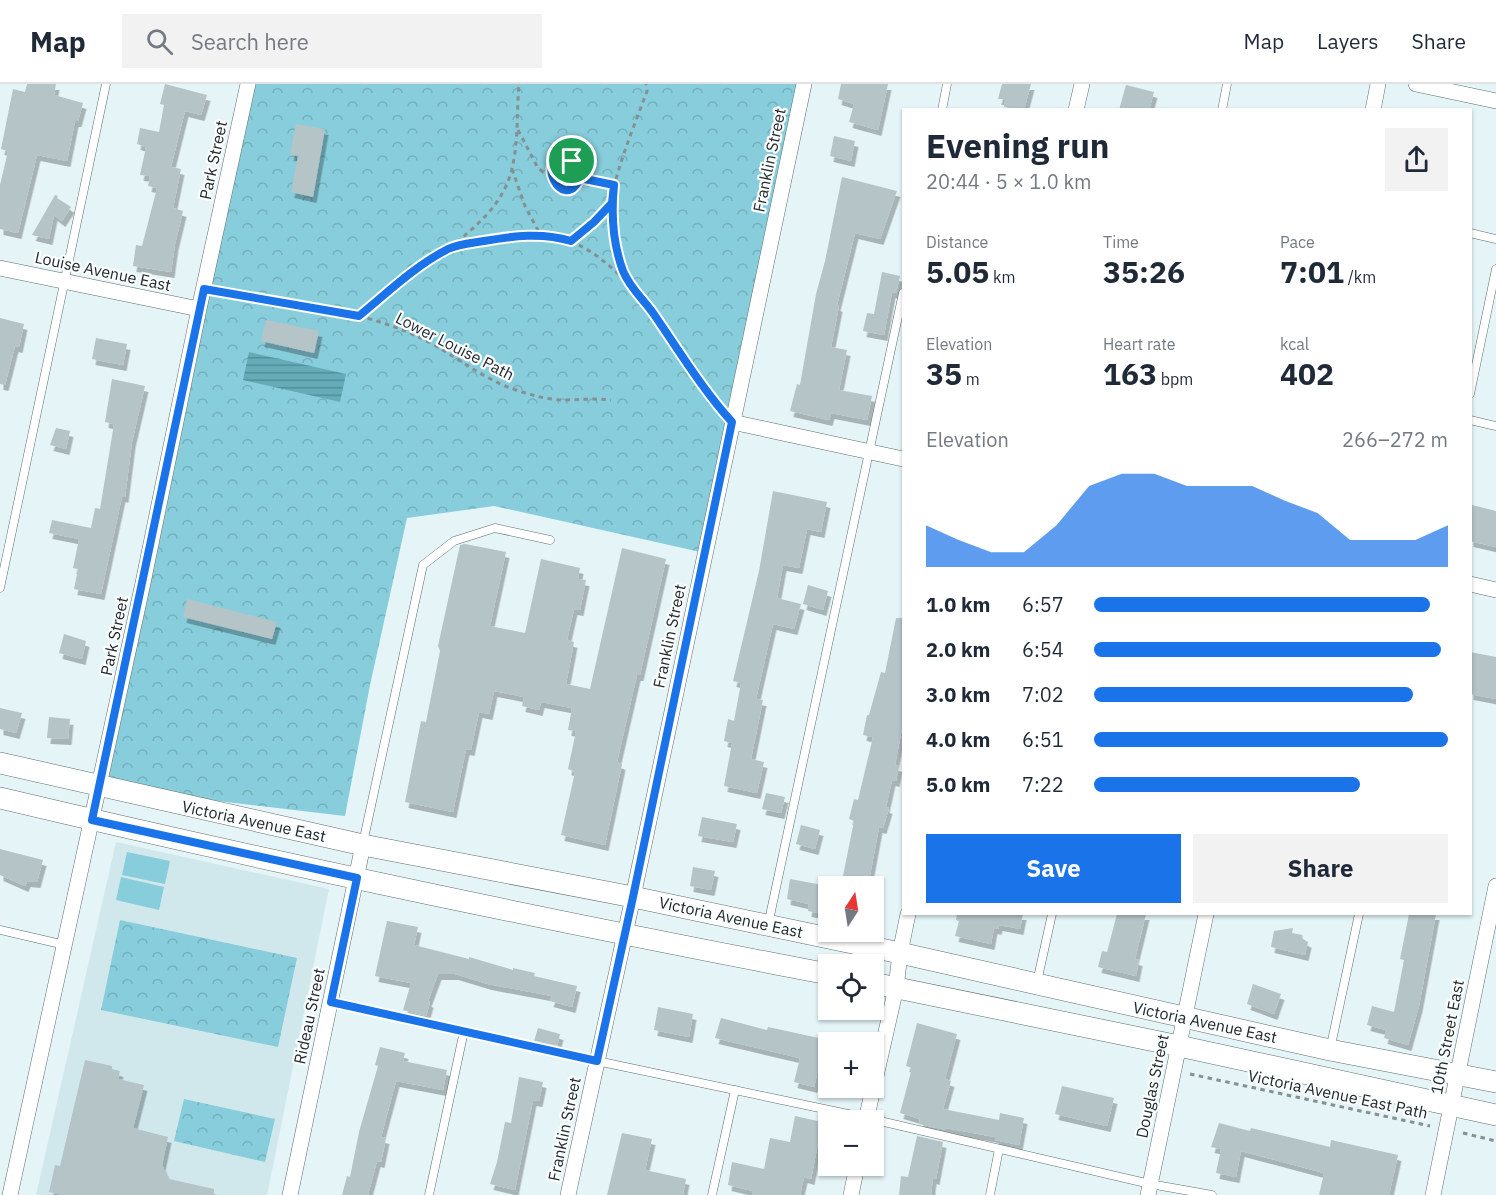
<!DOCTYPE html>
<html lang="en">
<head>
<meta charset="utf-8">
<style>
  :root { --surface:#fff; --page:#f2f2f3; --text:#1f2937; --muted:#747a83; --line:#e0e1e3; --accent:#1a73e8 }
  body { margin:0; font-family:"IBM Plex Sans",sans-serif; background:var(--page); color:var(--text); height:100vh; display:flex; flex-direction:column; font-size:22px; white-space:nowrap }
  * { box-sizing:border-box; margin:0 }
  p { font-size:20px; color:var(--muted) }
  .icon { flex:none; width:33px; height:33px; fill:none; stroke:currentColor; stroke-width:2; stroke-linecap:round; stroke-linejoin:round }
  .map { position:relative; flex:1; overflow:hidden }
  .details { position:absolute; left:902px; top:24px; width:570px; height:807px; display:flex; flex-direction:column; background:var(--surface); border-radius:0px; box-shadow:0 2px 4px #0004 }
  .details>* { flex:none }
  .needle { width:39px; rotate:12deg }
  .controls { position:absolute; left:818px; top:792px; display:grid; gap:12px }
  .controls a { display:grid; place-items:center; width:66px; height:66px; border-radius:0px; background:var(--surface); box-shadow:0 2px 4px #0004; font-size:30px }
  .pin { position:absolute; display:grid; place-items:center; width:51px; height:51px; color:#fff; margin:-26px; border:3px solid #fff; border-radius:50%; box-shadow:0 2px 6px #0007 }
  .round { display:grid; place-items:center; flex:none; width:63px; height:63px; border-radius:0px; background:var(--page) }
  .overview { display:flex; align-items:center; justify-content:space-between; height:102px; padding:0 24px }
  h1 { font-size:33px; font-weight:700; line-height:45px }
  .metrics { display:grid; grid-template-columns:repeat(3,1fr); gap:9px; height:102px; padding:6px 24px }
  .metrics div { display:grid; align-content:center }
  .metrics b { font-size:30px; font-weight:700 }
  .metrics small { font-size:16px; font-weight:400 }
  .metrics p { font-size:16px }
  .chart { height:168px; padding:12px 24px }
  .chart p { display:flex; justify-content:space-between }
  .chart svg { width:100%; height:108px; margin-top:6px; fill:var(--accent); opacity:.7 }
  .button { display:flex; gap:12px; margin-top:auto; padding:12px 24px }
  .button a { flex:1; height:69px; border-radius:0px; background:var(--accent); color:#fff; font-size:24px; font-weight:700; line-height:69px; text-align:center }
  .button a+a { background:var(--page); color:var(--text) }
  ul { padding:0 24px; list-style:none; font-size:20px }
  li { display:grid; grid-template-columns:96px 72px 1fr; align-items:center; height:45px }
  li i { height:15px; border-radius:8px; background:var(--accent) }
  header { display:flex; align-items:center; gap:36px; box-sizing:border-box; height:84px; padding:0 30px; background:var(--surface); border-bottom:2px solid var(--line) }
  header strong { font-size:28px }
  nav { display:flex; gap:33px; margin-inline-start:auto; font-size:21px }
  .search { width:420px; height:54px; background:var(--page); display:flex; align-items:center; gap:15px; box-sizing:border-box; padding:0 21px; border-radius:0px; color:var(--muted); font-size:22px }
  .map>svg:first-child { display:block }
  .built { fill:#d0e8ec }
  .green { fill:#87cddb }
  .forest { fill:url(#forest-crowns) }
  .water { fill:url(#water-rules) }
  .building { fill:#b5c4c7; filter:url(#shadow) }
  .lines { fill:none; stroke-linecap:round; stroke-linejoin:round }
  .lane-casing { stroke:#606d70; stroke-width:9 }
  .street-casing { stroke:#606d70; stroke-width:16 }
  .secondary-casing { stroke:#606d70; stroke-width:22 }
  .path { stroke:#859092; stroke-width:3; stroke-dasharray:4.5 4.5; stroke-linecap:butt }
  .lane { stroke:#fff; stroke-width:8 }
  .street { stroke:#fff; stroke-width:15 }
  .secondary { stroke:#fff; stroke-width:21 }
  .route-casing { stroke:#fff; stroke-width:12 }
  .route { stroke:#1a73e8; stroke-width:8 }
  .labels { text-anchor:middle; stroke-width:4.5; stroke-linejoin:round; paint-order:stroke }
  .street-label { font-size:16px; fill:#242a2b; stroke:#fbfeff }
</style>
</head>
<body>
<header>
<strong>Map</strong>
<div class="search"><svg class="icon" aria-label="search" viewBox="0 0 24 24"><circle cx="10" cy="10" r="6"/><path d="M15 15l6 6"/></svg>Search here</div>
<nav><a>Map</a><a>Layers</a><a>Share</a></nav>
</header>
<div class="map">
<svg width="1496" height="1111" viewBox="0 0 1496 1111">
  <defs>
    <pattern id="forest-crowns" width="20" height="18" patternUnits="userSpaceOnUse" patternTransform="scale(1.5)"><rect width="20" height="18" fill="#87cddb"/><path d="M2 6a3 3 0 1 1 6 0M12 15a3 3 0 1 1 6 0" fill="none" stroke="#74b0bc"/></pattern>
    <pattern id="water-rules" width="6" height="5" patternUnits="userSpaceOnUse" patternTransform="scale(1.5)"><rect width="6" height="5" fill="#65acb9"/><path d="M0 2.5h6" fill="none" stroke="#538c97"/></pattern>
    <filter id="shadow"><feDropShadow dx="3.5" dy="6" stdDeviation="0" flood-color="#0004"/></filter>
  </defs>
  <rect width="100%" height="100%" fill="#e4f4f7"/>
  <path class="built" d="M116,758L329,805L267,1111H36Z"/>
  <path class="green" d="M127,768L170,777L165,800L122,791Z
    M121,793L164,803L159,826L116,816Z"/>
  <path class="forest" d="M248,0H804L705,469L494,422L407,434L370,601L345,732L99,703Z
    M120,836L297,874L278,963L101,926Z
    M184,1015L275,1035L265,1078L174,1057Z"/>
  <path class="water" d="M249,268L346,290L340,318L243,296Z"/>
  <path class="building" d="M27,0H56L54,11L83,19L78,37H75L67,77L37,71L18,149L0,145V101L8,67L1,65L13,5L25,8Z
    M165,0L207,11L201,31L185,27L171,83L181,85L173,124L183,127L175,160L171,188L133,182L136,161L142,162L157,104L148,102L150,92L140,91L146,63L137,60L140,44L159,48L164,21L160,20Z
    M841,0H888L878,46L849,38L854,20L838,15Z
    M1002,0H1031L1024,26L1004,23V15H998Z
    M1126,1L1154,8L1149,26H1119Z
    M296,40L325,45L313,113L291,108L298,72L290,71Z
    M834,52L855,57L851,77L830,72Z
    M842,93L897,107L880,155L855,149L837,221L839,222L831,263L847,266L839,306L872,312L867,336L831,329L829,336L790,327L797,300L800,301L816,210L825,177Z
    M55,111L58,112L57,114L71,123L62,137L54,131L49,155L32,151Z
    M882,188L900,192L896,209L892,208L884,251L863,247L867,229L874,230Z
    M0,234L24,240L19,263L15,262L5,301L0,300Z
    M266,236L319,247L314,269L261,257Z
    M96,254L127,260L123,281L92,275Z
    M112,295L145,302L132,358L125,413L122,412L101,510L74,505L78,485L73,484L79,455L49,449L52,436L91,444L95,424L100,425L114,340L105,338Z
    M56,344L70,347L66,365L50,361Z
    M773,407L827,418L821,448L807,445L799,484L783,481L777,514L801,520L794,545L773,540L756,615L763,616L751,675L764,678L757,709L724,702L732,659L724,657L728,635L734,637L741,599L733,597L759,487Z
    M1472,421L1496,427V463L1470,457V431Z
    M465,460L506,468L490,542L525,549L541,475L580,484L578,495L586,496L580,526L574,525L567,556L574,558L566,600L590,605L622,464L666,475L640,591H637L617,678L622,680L605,761L561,751L575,688L568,685L576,647L568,646L572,624L541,618L539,626L522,622L524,613L494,607L489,630L479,628L471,666L466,665L453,728L405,718L421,637L426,638L440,567L438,562L460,461Z
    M808,501L828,507L823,526L803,520Z
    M187,515L277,538L272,555L183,533Z
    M896,534H903V639L895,681L899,682L896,697L892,696L886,723L889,724L883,744L879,743L868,802H841L854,737L849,735L854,715L858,716L873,653L863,651L867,631H869L881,588L885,589Z
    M64,550L86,557L82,575L59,569Z
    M1470,568L1496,573V615L1470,610Z
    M0,624L22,629L16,649L0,645Z
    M49,633L70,635L68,655L47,654Z
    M766,709L785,713L781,729L762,725Z
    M702,733L737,740L733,758L698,752Z
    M801,741L820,746L815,765L796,760Z
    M0,765L43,776L37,798L27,797L25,802L0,791Z
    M693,783L715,787L711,806L690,802Z
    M790,795L828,802V831L808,827L809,820L787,815Z
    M957,830H1023L1020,845L999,841L998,845L994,844L991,860L955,852L959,837L956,836Z
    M1117,830H1146L1135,875L1139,876L1136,892L1098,883L1102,867L1107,868Z
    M1409,830H1436L1419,922L1408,961L1384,954L1386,946L1367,941L1372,922L1394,928L1404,876L1400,875Z
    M387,837L418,843L414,861L469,875V873L513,886V884L535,889L534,892L577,902L572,923L550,917L552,912L488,900L455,890H438L428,917L430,918L426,932L403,926L411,899L375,892Z
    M1293,844L1292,849L1302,851L1303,855L1308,858L1305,871L1271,863L1274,847Z
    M1253,900L1281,910L1274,930L1247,920Z
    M658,923L693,930L689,953L654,946Z
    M721,934L767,946L768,943L828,956V980H822V987L818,986L814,1003L794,998L800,974L715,954Z
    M917,939L957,950L945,995L951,997L943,1025L999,1036L1000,1029L1024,1034L1019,1061L995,1056V1053L946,1044V1046L919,1040L920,1035L900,1029L912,984L906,982Z
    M538,944L560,950L557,962L534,957Z
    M380,963L405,969L403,977L447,986L443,1006L396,997L381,1053L386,1054L381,1078L377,1077L368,1111H342L347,1092L350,1093L359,1048L378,982L375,981Z
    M85,976L112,982V985L120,987L118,995L144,1001L133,1044L168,1053L162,1081L169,1095L214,1105V1111H63L49,1108L55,1081L60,1082Z
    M519,993L543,998L539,1017L533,1016L515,1106L490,1100L497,1078L505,1038L511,1039Z
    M1062,1002L1114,1014L1107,1042L1055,1030Z
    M795,1032L822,1038L811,1095L804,1093L800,1111H752L753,1107L728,1101L732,1078L764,1085L770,1054L790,1058Z
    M1219,1039L1250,1047L1251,1044L1330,1063L1331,1056L1398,1071L1389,1111H1319L1324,1089L1241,1067L1236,1093L1216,1089L1221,1065L1211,1063Z
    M622,1049L652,1055L645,1086L686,1095L683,1111H607Z
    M917,1052L943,1058L936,1095L933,1094L931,1111H899L901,1092L908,1093Z"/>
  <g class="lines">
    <defs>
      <path id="lane" d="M942,26L947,0
        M1222,26L1227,0
        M1470,149L1496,155
        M1470,310L1496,185
        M1470,336L1496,342
        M0,504L106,0
        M363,759L423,481L454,457L495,444L550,456
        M768,841L903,209
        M0,846L65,861
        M1037,898L1052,830
        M331,918L597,977L867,1034L1150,1100L1212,1111
        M1330,966L1359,830
        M429,1111L464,947
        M712,1111L735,1006
        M990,1111L999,1065"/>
      <path id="street" d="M1416,0L1496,17
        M1076,26L1082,0
        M1373,26L1378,0
        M0,184L199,225
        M732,338L903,375
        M1470,500L1496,506
        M866,1036L896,904L900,869L908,830
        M10,1111L143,499L199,225L248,0
        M290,1111L363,761
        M568,1111L633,813L804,0
        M851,1111L857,1082
        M1148,1111L1206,830
        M1433,1111L1496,802"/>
      <path id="secondary" d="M0,679L363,761L633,813L900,869L1330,966L1496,998
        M0,714C274,779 551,837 828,890
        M873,899L1179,962L1496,1031"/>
    </defs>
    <use href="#lane" class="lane-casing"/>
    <use href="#street" class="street-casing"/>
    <use href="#secondary" class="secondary-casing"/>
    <path class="path" d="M518,46L538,84L543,88L551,90
      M551 91a15 15 0 1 1 30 0a15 15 0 1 1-30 0Z
      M512,85L525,122L540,150
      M580,94L614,101
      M571,156L594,138L612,119
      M450,164C470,147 492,130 504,106C520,77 516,32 519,0
      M629,200C616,170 606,132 615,99C623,68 636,37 647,7L646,0
      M220,207L359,232C387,209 414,185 446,166C461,158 483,157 499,154C518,151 540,148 558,153C627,171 679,269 718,323
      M359,232C386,239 411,248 436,262C462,277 486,296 516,306C531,311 545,315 561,316C578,316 594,314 611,316
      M1190,990L1430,1042
      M1463,1049L1496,1057"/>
    <use href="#lane" class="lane"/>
    <use href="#street" class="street"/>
    <use href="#secondary" class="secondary"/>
  </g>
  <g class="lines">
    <defs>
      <path id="route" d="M572,77L579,84L580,94L614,101L612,119L594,138L571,157C542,148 513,152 484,157C472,159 458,160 448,165C416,181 386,210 359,232L204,205L92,736L357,794L331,918L597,977L633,813L732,338C702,305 678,265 653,229C643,215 630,204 623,187C613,160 611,130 614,101L580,94C563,133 530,66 572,77"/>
    </defs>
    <use href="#route" class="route-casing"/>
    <use href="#route" class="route"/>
  </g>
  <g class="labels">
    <g class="street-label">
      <text transform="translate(213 76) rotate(-78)" y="6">Park Street</text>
      <text transform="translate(769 76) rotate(-78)" y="6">Franklin Street</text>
      <text transform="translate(103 187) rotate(12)" y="6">Louise Avenue East</text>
      <text transform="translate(455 262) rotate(27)" y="6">Lower Louise Path</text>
      <text transform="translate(114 552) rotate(-78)" y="6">Park Street</text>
      <text transform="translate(669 552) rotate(-78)" y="6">Franklin Street</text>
      <text transform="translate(254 737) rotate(12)" y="6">Victoria Avenue East</text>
      <text transform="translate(731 833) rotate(12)" y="6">Victoria Avenue East</text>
      <text transform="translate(309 932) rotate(-78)" y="6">Rideau Street</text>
      <text transform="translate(1205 938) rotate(12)" y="6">Victoria Avenue East</text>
      <text transform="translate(1447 953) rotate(-79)" y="6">10th Street East</text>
      <text transform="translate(1152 1002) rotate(-78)" y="6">Douglas Street</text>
      <text transform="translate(1338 1010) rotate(12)" y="6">Victoria Avenue East Path</text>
      <text transform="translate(564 1045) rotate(-78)" y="6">Franklin Street</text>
    </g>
  </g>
</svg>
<div class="controls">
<a><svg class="needle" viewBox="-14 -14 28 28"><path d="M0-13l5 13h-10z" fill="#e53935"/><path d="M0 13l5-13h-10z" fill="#747a83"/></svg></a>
<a><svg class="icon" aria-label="locate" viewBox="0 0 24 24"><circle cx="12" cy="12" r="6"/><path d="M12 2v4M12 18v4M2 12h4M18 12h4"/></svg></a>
<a>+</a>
<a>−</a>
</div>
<div class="pin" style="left:572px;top:77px;background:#1e9e55"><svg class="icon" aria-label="arrive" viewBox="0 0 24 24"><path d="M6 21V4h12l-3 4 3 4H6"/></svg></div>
<section class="details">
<div class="overview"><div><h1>Evening run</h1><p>20:44 · 5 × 1.0 km</p></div><a class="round"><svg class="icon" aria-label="share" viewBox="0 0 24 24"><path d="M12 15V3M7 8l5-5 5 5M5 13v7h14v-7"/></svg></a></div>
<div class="metrics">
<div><p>Distance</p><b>5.05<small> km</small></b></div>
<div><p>Time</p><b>35:26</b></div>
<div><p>Pace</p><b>7:01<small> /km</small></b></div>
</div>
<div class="metrics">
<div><p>Elevation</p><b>35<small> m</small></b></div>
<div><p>Heart rate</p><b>163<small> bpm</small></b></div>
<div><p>kcal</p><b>402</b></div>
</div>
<div class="chart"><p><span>Elevation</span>266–272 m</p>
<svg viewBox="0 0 160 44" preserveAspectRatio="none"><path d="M0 44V27L10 33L20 38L30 38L40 27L50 11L60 6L70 6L80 11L90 11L100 11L110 17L120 22L130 33L140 33L150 33L160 27V44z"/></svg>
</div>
<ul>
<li><b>1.0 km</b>6:57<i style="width:95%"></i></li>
<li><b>2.0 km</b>6:54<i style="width:98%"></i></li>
<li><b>3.0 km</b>7:02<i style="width:90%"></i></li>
<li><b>4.0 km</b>6:51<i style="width:100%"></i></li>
<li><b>5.0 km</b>7:22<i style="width:75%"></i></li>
</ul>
<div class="button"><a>Save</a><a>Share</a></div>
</section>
</div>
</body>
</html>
